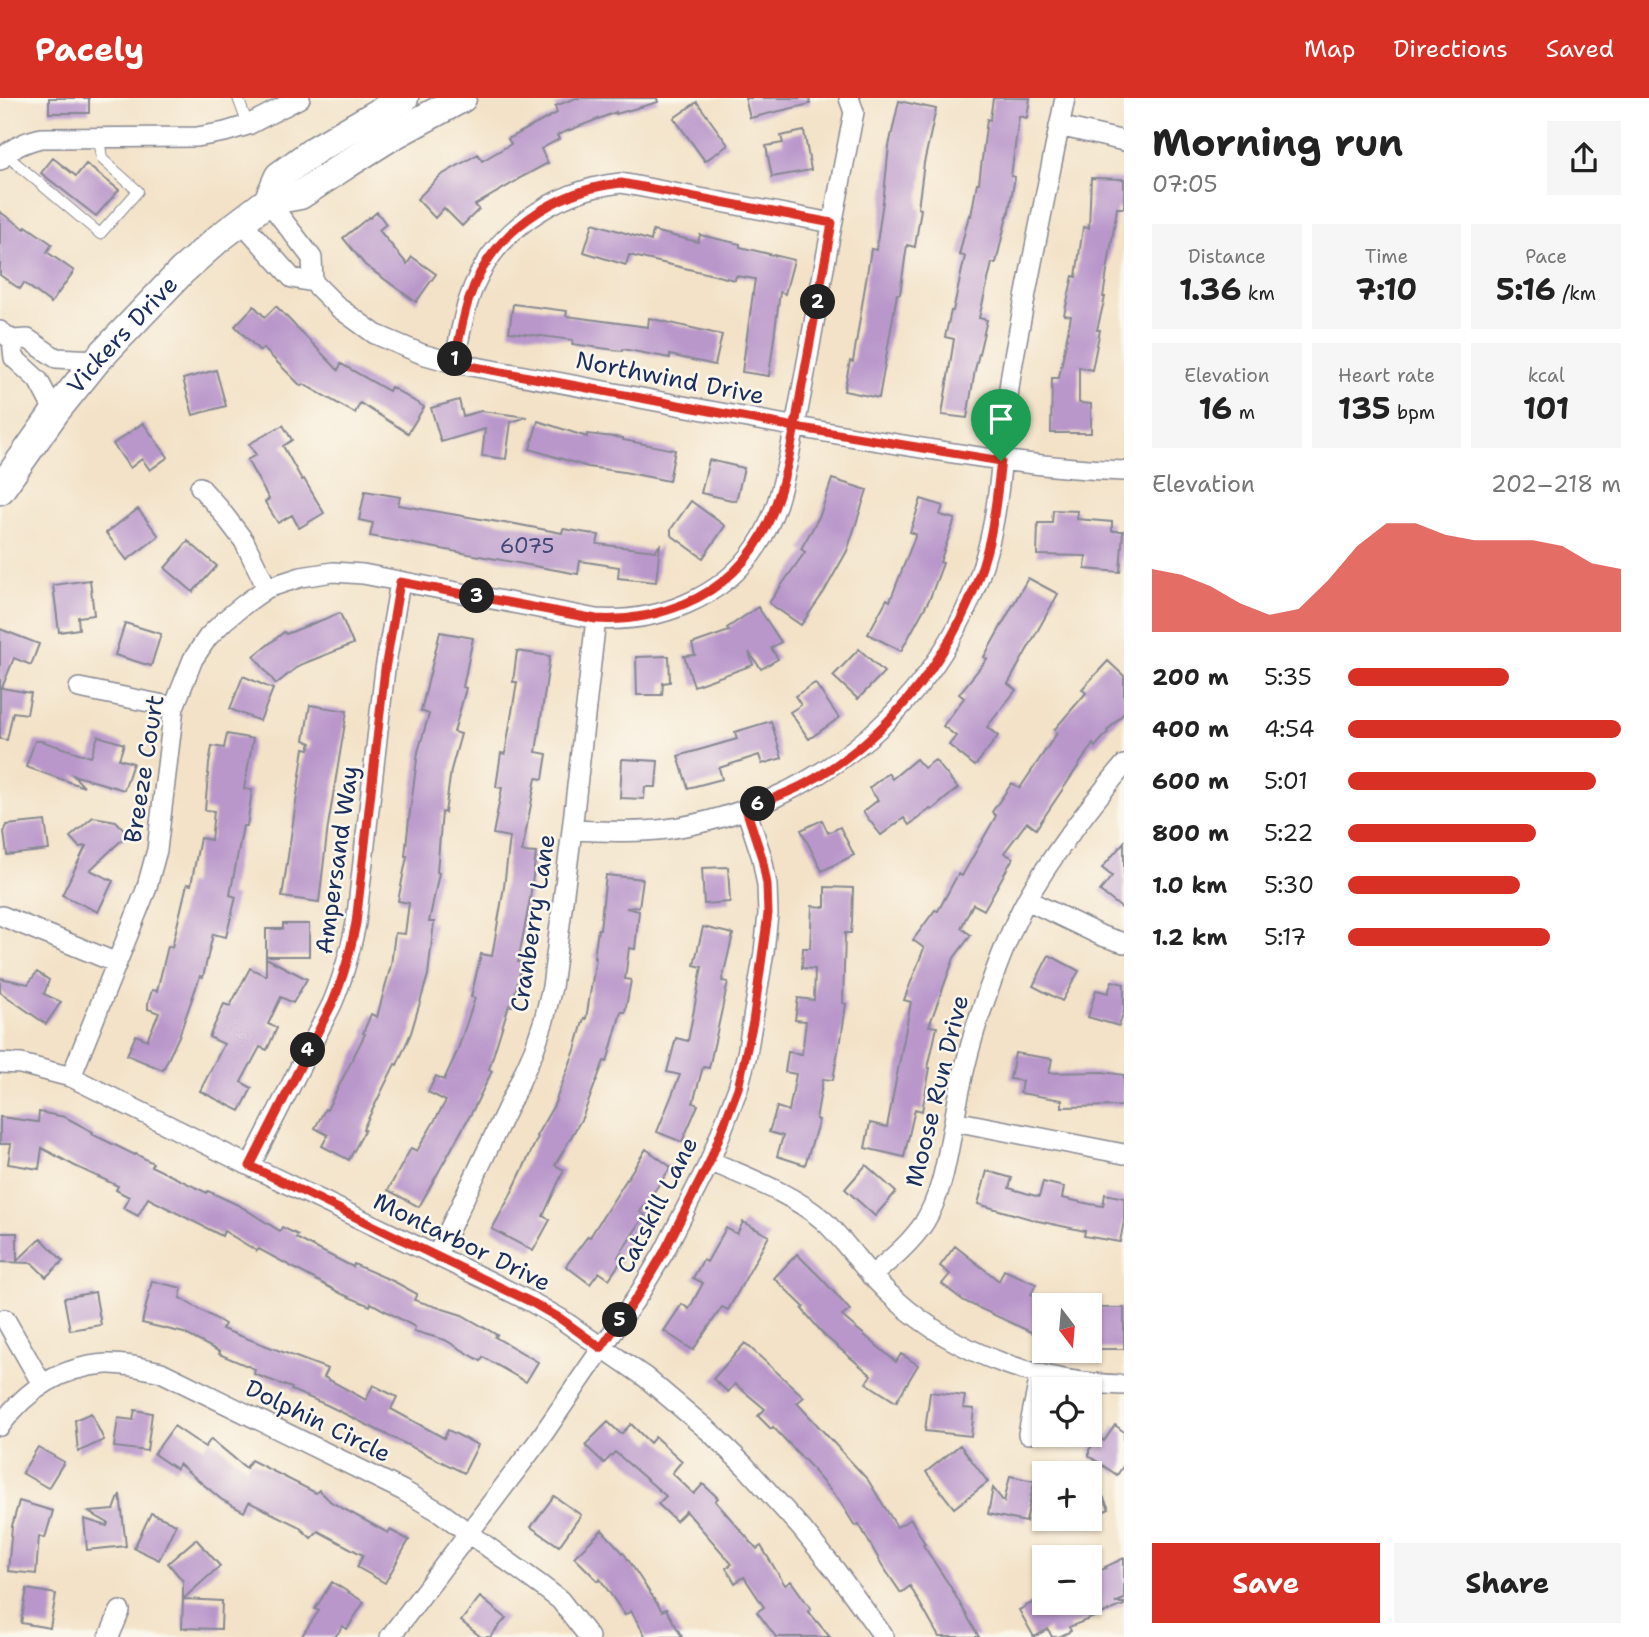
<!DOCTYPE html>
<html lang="en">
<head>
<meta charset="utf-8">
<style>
  :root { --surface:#fff; --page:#f6f6f6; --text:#222; --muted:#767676; --accent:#d93025 }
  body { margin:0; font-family:"Shantell Sans",sans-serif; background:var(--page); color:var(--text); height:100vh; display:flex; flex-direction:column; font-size:26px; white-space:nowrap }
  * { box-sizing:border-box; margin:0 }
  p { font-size:23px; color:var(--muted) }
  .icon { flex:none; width:38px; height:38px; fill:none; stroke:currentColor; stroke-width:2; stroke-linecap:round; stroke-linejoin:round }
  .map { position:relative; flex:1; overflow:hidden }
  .panel { display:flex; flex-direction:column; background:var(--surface); width:525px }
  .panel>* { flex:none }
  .needle { width:46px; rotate:164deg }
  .fabs { position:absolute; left:1032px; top:1195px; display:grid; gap:14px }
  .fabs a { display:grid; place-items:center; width:70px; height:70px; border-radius:0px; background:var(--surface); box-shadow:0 2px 5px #0004; font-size:35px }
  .pin { position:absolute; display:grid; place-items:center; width:60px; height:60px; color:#fff; margin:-72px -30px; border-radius:50% 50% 50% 0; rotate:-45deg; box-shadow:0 0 7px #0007 }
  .pin .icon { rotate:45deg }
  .km { position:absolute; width:35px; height:35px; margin:-18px; border-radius:50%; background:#222; color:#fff; font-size:19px; line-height:35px; text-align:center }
  .round { display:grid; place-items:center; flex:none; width:74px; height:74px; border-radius:0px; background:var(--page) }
  .overview { display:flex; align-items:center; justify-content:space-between; height:119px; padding:0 28px }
  h1 { font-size:38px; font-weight:700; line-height:52px }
  .stats { display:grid; grid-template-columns:repeat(3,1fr); gap:10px; height:119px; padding:7px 28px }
  .stats div { display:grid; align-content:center; border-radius:0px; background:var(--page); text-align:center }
  .stats b { font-size:30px; font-weight:700 }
  .stats small { font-size:19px; font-weight:400 }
  .stats p { font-size:19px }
  .chart { height:196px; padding:14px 28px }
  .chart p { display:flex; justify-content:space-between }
  .chart svg { width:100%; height:126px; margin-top:7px; fill:var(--accent); opacity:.7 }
  .action { display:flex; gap:14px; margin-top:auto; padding:14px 28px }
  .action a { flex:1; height:80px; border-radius:0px; background:var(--accent); color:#fff; font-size:28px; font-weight:700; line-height:80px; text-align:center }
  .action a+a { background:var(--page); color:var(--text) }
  ul { padding:0 28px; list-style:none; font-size:23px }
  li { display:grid; grid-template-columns:112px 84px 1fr; align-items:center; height:52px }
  li i { height:18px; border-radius:9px; background:var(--accent) }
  header { display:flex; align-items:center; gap:42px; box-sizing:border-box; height:98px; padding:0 35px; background:var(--accent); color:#fff }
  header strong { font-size:33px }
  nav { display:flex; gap:38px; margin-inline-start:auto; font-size:24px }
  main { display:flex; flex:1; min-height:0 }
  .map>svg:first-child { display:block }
  .building { fill:#b997cb }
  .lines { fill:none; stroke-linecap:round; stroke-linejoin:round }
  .lane-casing { stroke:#878892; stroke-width:12 }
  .street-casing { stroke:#878892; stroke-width:22 }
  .secondary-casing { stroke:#878892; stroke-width:31 }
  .lane { stroke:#fff; stroke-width:10 }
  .street { stroke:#fff; stroke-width:19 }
  .secondary { stroke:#fff; stroke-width:28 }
  .route-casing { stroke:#fff; stroke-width:14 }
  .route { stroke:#d93025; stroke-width:9 }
  .labels { text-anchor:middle; stroke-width:5; stroke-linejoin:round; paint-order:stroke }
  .number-label { font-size:21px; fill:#424979 }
  .street-label { font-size:24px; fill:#1b2f5e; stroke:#fbf7ec }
</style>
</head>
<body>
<header>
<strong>Pacely</strong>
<nav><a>Map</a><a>Directions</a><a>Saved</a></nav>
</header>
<main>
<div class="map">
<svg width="1124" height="1539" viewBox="0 0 1124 1539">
  <rect width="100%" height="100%" fill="#fbf7ec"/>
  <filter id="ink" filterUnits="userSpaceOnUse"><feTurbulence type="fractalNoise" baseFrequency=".0143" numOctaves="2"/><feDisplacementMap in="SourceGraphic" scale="14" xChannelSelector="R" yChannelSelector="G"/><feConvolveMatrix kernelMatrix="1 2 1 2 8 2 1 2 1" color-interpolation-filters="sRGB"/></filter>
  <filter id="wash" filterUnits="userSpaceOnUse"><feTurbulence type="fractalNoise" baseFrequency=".00686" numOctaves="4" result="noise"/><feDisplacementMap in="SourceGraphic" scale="28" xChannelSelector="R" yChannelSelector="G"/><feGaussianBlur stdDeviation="1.57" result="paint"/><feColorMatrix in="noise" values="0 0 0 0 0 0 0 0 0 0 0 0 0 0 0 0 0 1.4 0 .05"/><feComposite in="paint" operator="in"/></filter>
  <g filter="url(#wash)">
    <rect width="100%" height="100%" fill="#f3e2c7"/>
    <g id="blocks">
      <path class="building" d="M49,0H89V15H49Z
        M576,0H657L658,4L616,16V14L557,37L559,41L541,51L548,65L518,81V82L475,107L479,111L462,128L444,110L435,120L417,101L440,78L478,56L482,63L511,46L508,41L557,15L555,8Z
        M745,0H809L810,6L750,20Z
        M993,0H1030L1027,20L1019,18L1011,78L1015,79L1008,118H1007L996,165H992L979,220L987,222L975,272L967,320L942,317L954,241L945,239L951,213H953L965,158L959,157L969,117L971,118L977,85H979L987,21L990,22Z
        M899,3L936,11L924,65L918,110L921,111L915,149L907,147L900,196H897L879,300L844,293L850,263L853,264L871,151L876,152L884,96L889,48Z
        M697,4L728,47L705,63L674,20Z
        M804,33L811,72L772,79L766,48L783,45L781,38Z
        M53,60L76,78L86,66L119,92L96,118L41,75Z
        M1091,80L1124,81V110H1117L1103,199H1105L1097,232H1100L1092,272L1079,269V305L1091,306V335H1051L1052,280H1059L1071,218L1064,217L1073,178L1076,179L1083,129L1089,130Z
        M0,114L25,131L26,128L52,146L47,154L74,173L51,205L24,185L20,191L0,177Z
        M377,114L386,126L379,132L407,166L412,159L436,176L416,204L365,167L343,140L369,119L370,120Z
        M593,125L651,143L653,133L698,144L700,137L740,146V149L794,162L785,196L780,194L769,278L742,274L755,181L736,178L735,182L629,157L626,167L584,154Z
        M513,206L567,213L566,218L648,229L649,220L722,237L715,267L670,257V260L623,251L622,253L572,246L573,242L509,234Z
        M254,208L265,219L276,208L338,272L341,266L389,293L391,289L424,309L408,335L360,305L355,315L303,286L301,288L263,250L260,253L235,228Z
        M216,272L226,308L193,317L183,281Z
        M459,302L463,318L481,313L527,319L511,324L506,361L482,358L485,331L441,344L431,310Z
        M538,323L587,339V336L623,340V342L675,352L669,383L624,374L588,369L530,351Z
        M143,325L168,359L150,372L142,361L130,370L113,346Z
        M283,327L292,342L283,348L302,382L304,381L324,415L299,430L292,417L278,425L265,404L269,401L247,362L256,357L249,346Z
        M709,362L744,370L736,403L701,395Z
        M832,381L867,392L847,453L824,494L801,527L769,505L805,454L801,451L820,417Z
        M365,393L400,399L398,407L510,426V425L562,435L563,431L599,437L597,446L655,453L660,447L656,484L618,480L619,469L580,463L578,476L370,438L373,425L359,422Z
        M921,401L943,408L940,417L955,421L940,464L943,465L930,500L901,553L868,536L887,501L890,503L916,436L910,434Z
        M691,403L725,428L703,460L671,437V431Z
        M138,411L159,438L127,462L106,435Z
        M1053,412L1078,413L1077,421L1112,424V433H1123L1120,474L1085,471L1086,458L1037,457L1038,425H1052Z
        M188,443L217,468L193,494L165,470Z
        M1028,480L1058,496L1008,586L1016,592L987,629L998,638L975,668L949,647L956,638L943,628L964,600L959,596L987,561L984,559Z
        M90,482L94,517L78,519L79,531L59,534L53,487Z
        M758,509L781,544L771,550L778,561L761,571L749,554L753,567L694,588L684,558L695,557L692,546L729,533L727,530Z
        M340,515L353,546L300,567L276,586L254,558L284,534L286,536Z
        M125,525L161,536L151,568L115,557Z
        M0,531L39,546L31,567L14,560L2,590L31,595L27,616L13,614L7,642L0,641Z
        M440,534L473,540L463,589L466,590L454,634L461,636L451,672L445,715L442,714L437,774L439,775L429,824H434L428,877L411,935L397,967L395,966L363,1031L365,1032L349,1062L322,1048L328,1037L315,1030L325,1011L327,1012L365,936L363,935L371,916L377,919L391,867L395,835L405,836L409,805L398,803L407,758H405L409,721L418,654L429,616L421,613Z
        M859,551L884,574L858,601L833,578Z
        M517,553L550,558L536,654L547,656L543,681L536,680L522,754L536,755L530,801L518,864L522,865L512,908L509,907L489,971L492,973L473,1012L419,1109L388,1092L411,1050L417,1053L446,1003L428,994L436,978L444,982L457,954L475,900L471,899L481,856L492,858L504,789L510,739L493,736L502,690L496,689L501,655L505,656L517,584H513Z
        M669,558L670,584L663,585L662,597H637L636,559Z
        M1108,563L1124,578V615L1107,633L1108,634L1095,649L1093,646L1036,731L1027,724L1004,755L1013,760L984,812L973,806L961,830L971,837L954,860L929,928L937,929L928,970H930L922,1013L915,1011L904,1059L865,1050L870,1025L887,1029L911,904L904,902L924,850L913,842L935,812L938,813L958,776L962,778L996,718L992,714L1012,685L1020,690L1057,635L1054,632L1086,595L1082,591Z
        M243,578L273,591L260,623L230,611Z
        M815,585L839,620L809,641L790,614L801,607L795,598Z
        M310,607L347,613L328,728L319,804L282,799L304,650L309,651L311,645L304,642Z
        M771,623L782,660L762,666L759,657L719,670L722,681L688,690L678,658L737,641L735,634Z
        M227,636L253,641L244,691L252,692L247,728H243L230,797L236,799L226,839L213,836L203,879L200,878L179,938L163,972L127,957L136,937L147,942L159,915L148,911V905L152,892L157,893L168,848L172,849L187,786L191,787L200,740L211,742L214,713L205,712L209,666L212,648L224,650Z
        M98,638L124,646L119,661L133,665L124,692L73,677L84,689L26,669L35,643H41L91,659Z
        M622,661L658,663L656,689H645L644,701L620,700Z
        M916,661L924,670L935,662L958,690L932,712L930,711L909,727L904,720L881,737L863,714L878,702L869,690L888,675L892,681Z
        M93,719L116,723L128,736L90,772L113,783L98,814L62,797L86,748L79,749L70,739Z
        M822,722L828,735L840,729L854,757L822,773L801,732Z
        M45,723L49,752L7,757L4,734L7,727Z
        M1124,744V812L1100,793L1112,778L1102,770Z
        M728,769L730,804L704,806L702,770Z
        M606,777L643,781L639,809L626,810L639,813L635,851L629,850L625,881L631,882L625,914H621L607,964L604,963L582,1020L555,1067L564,1072L543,1118L550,1122L533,1153L492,1131L509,1100L538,1039L536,1038L554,1007L575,952L584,920L586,921L596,860H594L598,831H600Z
        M825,789L853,790L852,823L851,835H845L843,905L846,906L841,942L840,941L833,982L823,981L816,1021L819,1022L805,1067L777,1058L783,1038L769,1034L777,1009L789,1013L796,976L785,974L788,954L802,956L806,923L795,922L798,900L814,902L815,871L802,870L803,850H810L812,808L825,809Z
        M283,826H309V858H266V831H283Z
        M703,829L733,836L722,883L728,884L709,970L703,969L693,1005L698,1007L682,1044L657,1034L680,977L667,974L676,940L688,943L702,869L694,867Z
        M1049,857L1079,873L1062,903L1033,888Z
        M266,860L307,881L293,905L281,899L268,926L277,930L267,952L260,949L241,984L252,990L240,1013L200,993L224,946L209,939L224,906L230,908L250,870L266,878Z
        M37,874L49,882L44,896L61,904L46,926L0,894V880L28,886Z
        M1112,883L1124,886V913L1119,928L1088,919L1096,892L1108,895Z
        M1015,955L1052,961L1049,975L1103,974L1124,977V1008L1062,1009V1002L1020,995L1022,983L1010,981Z
        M39,1014L65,1019L93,1034L92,1036L135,1057L136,1056L153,1065L151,1068L207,1095L208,1093L240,1108L280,1133L282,1129L298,1137L296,1140L353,1169L354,1166L395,1184L417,1196L414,1202L462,1217L497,1237L495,1239L538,1264L526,1284L483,1259L481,1263L445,1242L414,1233L415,1229L371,1205L370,1208L342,1196L259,1151L257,1153L224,1133L222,1138L148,1100L138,1118L123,1110L129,1099L116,1092L118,1088L75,1068L42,1050L39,1071L8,1066L11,1046H0V1019L38,1024Z
        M646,1051L671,1069L640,1114L645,1117L618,1159L622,1162L609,1181L599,1174L590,1186L566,1168L588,1138L590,1139Z
        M866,1067L896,1094L875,1118L845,1091Z
        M987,1073L1012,1080L1009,1090L1039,1099L1043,1084L1064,1089L1062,1100L1090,1106L1103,1108L1105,1096L1124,1100V1123L1120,1144L1084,1138L1085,1133L1038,1123L978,1106Z
        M743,1124L769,1138L728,1212L722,1209L693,1252L664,1233L682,1206L689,1211L703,1185L693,1180L703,1162L707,1164L726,1130L737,1136Z
        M0,1135H17V1163L41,1140L63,1163L46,1179L32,1165L0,1164Z
        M955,1148L999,1183L1004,1172L1036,1186L1031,1196L1045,1200V1238L1033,1235L964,1203L942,1186L950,1176L940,1168Z
        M797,1156L823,1182L850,1212L842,1218L896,1264L901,1256L918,1267L896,1304L866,1285L871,1277L825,1238L802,1211L804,1209L774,1180Z
        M152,1183L182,1190L180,1200L225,1226L222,1231L328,1271L324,1279L366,1302L373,1287L397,1299L391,1311L444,1340L448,1332L478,1347L464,1375L327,1307L291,1292L292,1290L254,1276L255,1271L219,1256L220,1254L184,1235L142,1225Z
        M95,1194L101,1227L70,1232L64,1200Z
        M1090,1210H1124V1251H1090Z
        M745,1245L804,1299L797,1305L868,1382L897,1429L911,1421L925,1446L923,1447L950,1488L979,1539H939L910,1488L901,1495L882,1467L859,1426L855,1428L839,1402L813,1373L814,1372L773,1329L771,1331L758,1318L765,1311L735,1286L728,1294L713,1281Z
        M930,1294L965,1298L963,1310L974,1311L971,1338L925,1333Z
        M135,1312L152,1315L147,1353L114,1349L118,1320L133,1322Z
        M91,1315L104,1342L78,1354L75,1322Z
        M608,1324L621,1336L631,1326L650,1345L655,1339L682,1363L672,1375L694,1396L703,1386L718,1400L715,1403L757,1451L761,1448L785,1487L791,1483L811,1511L808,1513L830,1539H776L757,1514L764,1509L744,1479L735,1485L726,1470L732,1466L686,1413L676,1423L658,1406L666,1398L615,1354L604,1365L585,1347Z
        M1115,1327L1124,1334V1367L1117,1377L1089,1358V1352L1099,1339L1104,1343Z
        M174,1328L205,1349L211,1341L246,1370L251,1362L316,1395L319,1392L331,1404L388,1435L390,1432L409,1442L385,1485L357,1469L363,1457L318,1433L311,1440L298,1428L249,1404L244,1414L222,1402L179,1366L176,1371L154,1356Z
        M960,1347L988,1384L954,1410L926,1374Z
        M38,1349L64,1364L48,1390L22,1375Z
        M1090,1371L1109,1411L1090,1420Z
        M1010,1378L1034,1383L1026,1424L988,1416L993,1390L1004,1404Z
        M120,1396L126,1448L87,1452L84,1421L107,1428L108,1425L89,1414L114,1412Z
        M554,1398L581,1417L559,1448L531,1429Z
        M19,1403L53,1413L45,1440L39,1438L36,1476L8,1473L12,1428Z
        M151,1415L176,1426L159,1462L134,1450Z
        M602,1432L625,1457L662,1513L666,1511L682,1539H646L631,1513L625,1517L600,1481L598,1483L574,1459Z
        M196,1441L220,1468L183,1501V1483L168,1465Z
        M1124,1460V1501L1115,1505H1124V1507L1069,1529L1071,1533L1059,1539H1052L1048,1531L1034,1539L1019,1512L1045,1498V1505H1090V1476L1106,1470L1105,1469Z
        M332,1484L364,1504L347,1531L343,1528L335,1539H301L319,1513L315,1511Z
        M27,1491L56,1496L50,1530L21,1525Z
        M480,1499L506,1520L490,1539H481L461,1523Z
        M183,1501L222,1503L221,1531L182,1530Z"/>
    </g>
  </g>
  <g filter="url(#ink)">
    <use href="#blocks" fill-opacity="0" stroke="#878892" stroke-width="2"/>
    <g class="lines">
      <defs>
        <path id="lane" d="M238,0L248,27
          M5,56L100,136L138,93L102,61L99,40"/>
        <path id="street" d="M1059,28L1124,43
          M0,62C12,49 25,44 41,40L197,39L225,34L248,27L300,0
          M268,103L312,160L313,184
          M241,123L292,180L313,184L339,210L375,236L422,256L454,265C592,290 729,318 866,341C952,355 1037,370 1124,373
          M0,233L12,242L28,241L56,260L97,262
          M12,242L14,260L38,282L55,314
          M454,265C459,244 462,221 469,201C490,135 555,92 621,85L832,125
          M200,389L218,409L244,443L267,490
          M79,590L174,609
          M572,732C603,733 636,735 667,731C817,710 948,600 987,453C1003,393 1002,330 1012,270C1028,180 1047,90 1065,0
          M1027,802L1102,838L1124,845
          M2,818L117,865
          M0,965L21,966L71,979L250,1068L491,1184L533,1205L561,1221L645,1279L710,1334L745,1368L801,1430L836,1473L884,1539
          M71,979L146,792L157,752L174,609L193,561L208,539L225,522L246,505L267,490L301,479L333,474L363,476L596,521C657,525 722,501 757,448C775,421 782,389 789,358C796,325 802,292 808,259C822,177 838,96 854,14L849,0
          M954,1023L1124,1056
          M710,1063C748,1080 791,1095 823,1122C835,1133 845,1146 855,1158C867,1173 880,1188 895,1201C958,1258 1041,1285 1124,1287
          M250,1068L332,906C344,878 350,854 356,825L385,571L400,484
          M437,1157L517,990L534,952L544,922L552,889L572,732L596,521
          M871,1178C890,1162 910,1146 924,1125C943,1094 947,1059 954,1023C961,983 970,943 984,905C996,870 1009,834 1027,801C1053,755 1090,708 1124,667
          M5,1221L42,1286
          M0,1328C26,1292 61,1269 106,1266C124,1265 143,1270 161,1274L402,1392L440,1414L543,1489L560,1502L589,1539
          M1028,1336L1040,1277
          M109,1539L120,1513
          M390,1539L539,1342L639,1196L664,1154L710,1063L738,990L747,956L764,854L768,816L767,787L762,760L746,711"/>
        <g id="secondary">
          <path d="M268,103L279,78L315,52L404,0"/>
          <path id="s1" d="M0,392L55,314L97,262L182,173L218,141L268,103L300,97L347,66L390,39L462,0"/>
        </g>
      </defs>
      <use href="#lane" class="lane-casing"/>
      <use href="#street" class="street-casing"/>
      <use href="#secondary" class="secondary-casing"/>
      <use href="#lane" class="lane"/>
      <use href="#street" class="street"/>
      <use href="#secondary" class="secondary"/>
    </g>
  </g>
  <g class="lines" filter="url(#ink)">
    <defs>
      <path id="route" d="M1001,363L795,329L454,265C459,244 462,221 469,201C490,135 555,92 621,85L832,125C822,179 812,234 802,288C786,376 778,467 684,506C655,518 627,523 596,521L400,484L385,571L356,825C350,854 344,879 332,906L250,1068L533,1205L561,1221L601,1250L639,1196L664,1154L710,1063L738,990L753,924L768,816L767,786L762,760L746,711C766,703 786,696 805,686C892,639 962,547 987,452C995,423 997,393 1001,363"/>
    </defs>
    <use href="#route" class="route-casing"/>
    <use href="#route" class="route"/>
  </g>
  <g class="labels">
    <g class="number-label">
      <text x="527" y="455">6075</text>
    </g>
    <g class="street-label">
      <text dy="8" stroke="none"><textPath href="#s1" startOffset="198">Vickers Drive</textPath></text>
      <text transform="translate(670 280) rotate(11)" y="8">Northwind Drive</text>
      <text transform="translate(144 671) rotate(-81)" y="8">Breeze Court</text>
      <text transform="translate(337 762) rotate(-82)" y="8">Ampersand Way</text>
      <text transform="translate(533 825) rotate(-81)" y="8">Cranberry Lane</text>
      <text transform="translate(937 993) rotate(-76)" y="8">Moose Run Drive</text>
      <text transform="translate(657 1107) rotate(-63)" y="8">Catskill Lane</text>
      <text transform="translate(462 1144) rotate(26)" y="8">Montarbor Drive</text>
      <text transform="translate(318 1323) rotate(26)" y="8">Dolphin Circle</text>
    </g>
  </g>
</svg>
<div class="fabs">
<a><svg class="needle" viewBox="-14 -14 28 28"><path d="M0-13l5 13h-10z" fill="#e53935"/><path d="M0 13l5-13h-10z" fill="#767676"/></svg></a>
<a><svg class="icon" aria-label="locate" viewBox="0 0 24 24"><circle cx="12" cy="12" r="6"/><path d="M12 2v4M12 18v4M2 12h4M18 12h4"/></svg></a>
<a>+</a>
<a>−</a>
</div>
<div class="pin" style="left:1001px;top:363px;background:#1e9e55"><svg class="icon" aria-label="arrive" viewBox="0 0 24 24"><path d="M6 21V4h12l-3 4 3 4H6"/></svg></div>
<b class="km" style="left:455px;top:261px">1</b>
<b class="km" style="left:818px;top:204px">2</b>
<b class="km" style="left:477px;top:498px">3</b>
<b class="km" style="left:308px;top:952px">4</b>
<b class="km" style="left:620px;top:1222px">5</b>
<b class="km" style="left:758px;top:706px">6</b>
</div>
<section class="panel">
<div class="overview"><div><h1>Morning run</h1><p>07:05</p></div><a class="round"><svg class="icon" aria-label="share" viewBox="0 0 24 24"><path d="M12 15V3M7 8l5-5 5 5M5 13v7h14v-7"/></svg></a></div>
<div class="stats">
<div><p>Distance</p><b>1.36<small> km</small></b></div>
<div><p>Time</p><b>7:10</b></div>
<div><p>Pace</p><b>5:16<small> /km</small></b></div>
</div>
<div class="stats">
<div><p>Elevation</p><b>16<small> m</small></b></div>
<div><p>Heart rate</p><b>135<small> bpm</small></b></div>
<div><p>kcal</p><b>101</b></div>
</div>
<div class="chart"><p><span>Elevation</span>202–218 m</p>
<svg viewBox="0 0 160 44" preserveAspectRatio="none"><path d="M0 44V22L10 24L20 28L30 34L40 38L50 36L60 26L70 14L80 6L90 6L100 10L110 12L120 12L130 12L140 14L150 20L160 22V44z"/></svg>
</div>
<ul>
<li><b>200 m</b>5:35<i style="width:59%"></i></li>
<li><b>400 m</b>4:54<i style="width:100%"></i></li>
<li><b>600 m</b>5:01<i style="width:91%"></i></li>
<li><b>800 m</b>5:22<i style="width:69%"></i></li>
<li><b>1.0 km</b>5:30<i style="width:63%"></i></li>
<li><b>1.2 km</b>5:17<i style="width:74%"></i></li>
</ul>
<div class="action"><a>Save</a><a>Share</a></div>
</section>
</main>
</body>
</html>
